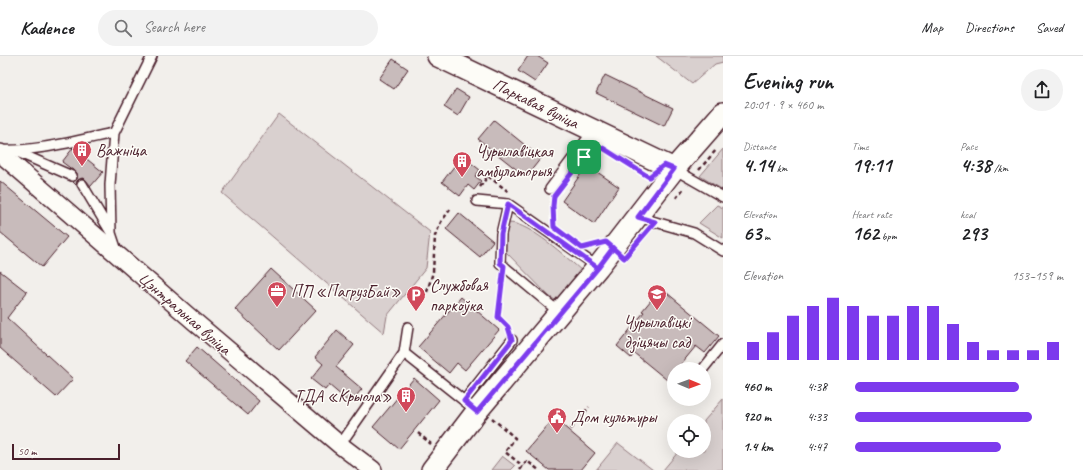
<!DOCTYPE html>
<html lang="en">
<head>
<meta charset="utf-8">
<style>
  :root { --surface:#fff; --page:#f2f2f2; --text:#202124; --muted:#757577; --line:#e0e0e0; --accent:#7c3aed }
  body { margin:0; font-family:Caveat,sans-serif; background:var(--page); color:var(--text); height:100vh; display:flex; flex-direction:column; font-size:15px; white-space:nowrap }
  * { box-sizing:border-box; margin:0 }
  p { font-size:13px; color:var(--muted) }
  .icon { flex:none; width:22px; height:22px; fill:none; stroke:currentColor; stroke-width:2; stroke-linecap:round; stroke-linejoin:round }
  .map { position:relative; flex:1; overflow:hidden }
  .drawer { display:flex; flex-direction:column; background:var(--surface); width:360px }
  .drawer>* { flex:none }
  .needle { width:26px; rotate:91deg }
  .controls { position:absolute; left:667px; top:306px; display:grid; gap:8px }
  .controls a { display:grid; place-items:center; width:44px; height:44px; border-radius:50%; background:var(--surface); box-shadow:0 4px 16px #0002; font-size:20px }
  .scale { position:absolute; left:12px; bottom:10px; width:108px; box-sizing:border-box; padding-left:4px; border:2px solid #4a1f2b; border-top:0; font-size:11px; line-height:14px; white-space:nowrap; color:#4a1f2b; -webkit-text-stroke:3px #fdfcf7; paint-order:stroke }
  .pin { position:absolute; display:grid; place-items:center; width:34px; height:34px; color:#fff; margin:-17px; border-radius:8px; box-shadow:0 2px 6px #0006 }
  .round { display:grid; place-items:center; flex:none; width:42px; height:42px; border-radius:21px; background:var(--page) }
  .head { display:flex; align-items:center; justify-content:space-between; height:68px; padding:0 20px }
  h1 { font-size:22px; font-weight:700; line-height:30px }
  .metrics { display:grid; grid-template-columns:repeat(3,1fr); gap:6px; height:68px; padding:4px 20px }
  .metrics div { display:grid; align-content:center }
  .metrics b { font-size:20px; font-weight:700 }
  .metrics small { font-size:11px; font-weight:400 }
  .metrics p { font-size:11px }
  .chart { height:112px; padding:8px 20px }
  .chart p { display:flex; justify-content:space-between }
  .chart svg { width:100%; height:72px; margin-top:4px; stroke:var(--accent); stroke-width:6 }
  ul { padding:0 20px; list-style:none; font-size:13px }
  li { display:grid; grid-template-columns:64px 48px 1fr; align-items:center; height:30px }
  li i { height:10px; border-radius:5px; background:var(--accent) }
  header { display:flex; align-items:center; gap:24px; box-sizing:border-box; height:56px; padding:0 20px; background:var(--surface); border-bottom:1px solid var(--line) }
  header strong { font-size:19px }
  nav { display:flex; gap:22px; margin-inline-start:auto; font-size:14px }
  .search { width:280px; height:36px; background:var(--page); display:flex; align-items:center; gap:10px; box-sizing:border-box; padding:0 14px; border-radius:22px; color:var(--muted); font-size:15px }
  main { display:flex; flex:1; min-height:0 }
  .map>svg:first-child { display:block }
  .green { fill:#d9d0cf; stroke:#92787d }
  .building { fill:#c8bbbb; stroke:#4a1f2b }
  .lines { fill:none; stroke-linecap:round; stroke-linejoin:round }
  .service-casing { stroke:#4a1f2b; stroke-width:12 }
  .minor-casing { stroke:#4a1f2b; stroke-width:20 }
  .tertiary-casing { stroke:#4a1f2b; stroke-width:24 }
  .path { stroke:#4a1f2b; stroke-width:2.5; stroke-dasharray:4 3; stroke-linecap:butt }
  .service { stroke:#fdfcf7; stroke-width:9 }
  .minor { stroke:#fdfcf7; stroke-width:17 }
  .tertiary { stroke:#fdfcf7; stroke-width:21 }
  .route-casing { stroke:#fff; stroke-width:8 }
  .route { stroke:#7c3aed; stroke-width:5 }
  .labels { text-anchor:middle; stroke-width:3; stroke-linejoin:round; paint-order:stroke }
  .street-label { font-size:17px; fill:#4a1f2b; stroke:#fdfcf7 }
  .poi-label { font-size:17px; fill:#4a1f2b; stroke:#fdfcf7; text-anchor:start }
</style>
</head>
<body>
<header>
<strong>Kadence</strong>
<div class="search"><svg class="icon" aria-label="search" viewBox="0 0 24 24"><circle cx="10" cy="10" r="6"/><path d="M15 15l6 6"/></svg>Search here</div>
<nav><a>Map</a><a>Directions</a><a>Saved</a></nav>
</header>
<main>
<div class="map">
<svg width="723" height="414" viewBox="0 0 723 414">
  <rect width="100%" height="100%" fill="#f2efeb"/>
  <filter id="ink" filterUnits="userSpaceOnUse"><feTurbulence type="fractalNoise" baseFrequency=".025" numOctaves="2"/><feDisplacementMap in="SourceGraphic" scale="8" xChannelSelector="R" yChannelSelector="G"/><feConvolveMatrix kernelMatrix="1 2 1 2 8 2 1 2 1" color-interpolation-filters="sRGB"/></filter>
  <g filter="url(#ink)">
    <path class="green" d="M656,0H723V6L715,8L692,28Z
      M279,58L430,176L426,212L387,260L384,277L222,137Z
      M723,93V134L700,120Z
      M717,149L723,152V182L699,167Z
      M509,167C530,167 566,201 582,215L557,245L550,241L504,194C504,185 503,173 509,167Z
      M723,343V414H663L679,395H704V365Z
      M618,387L653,414H596Z
      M502,400L515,410L511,414H491Z"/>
    <path class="building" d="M528,0H537L548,7L535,26L518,15Z
      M393,3L408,13L394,33L379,23Z
      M605,19L673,52L664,70L596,37Z
      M456,33L469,41L458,60L444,51Z
      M494,64L541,102L526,121L478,83Z
      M73,92L103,116L91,130L85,123L82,122L77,125L76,129L73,126L77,123V117L62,106Z
      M462,100L480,114L475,120L481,125L474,134L468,129L460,140L442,126Z
      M587,109L619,131L594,168L562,145Z
      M0,125L67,181L42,211L0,176Z
      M459,157L493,185L480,201L446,173Z
      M271,213L316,254L279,294L235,253Z
      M0,215L27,236L7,262L73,323L56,341L0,292Z
      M661,232L719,280L705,297L696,290L677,313H674V316L667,324L634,297L631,302L617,290L644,256L642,255Z
      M461,241L499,274L465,314L457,307L449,317L418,291Z
      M337,274L354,289L336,311L362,333L350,347L329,329L325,334L311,323L323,308L315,301Z
      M197,291L259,345L248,359L185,305Z
      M414,322L439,344L399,393L373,371Z
      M554,362L595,397L581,414H549L526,395Z"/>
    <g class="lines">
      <defs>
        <path id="service" d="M0,94C37,96 77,84 114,77
          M15,95L72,120
          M674,113L723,141
          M82,128L110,175
          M550,133L593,75
          M477,145L508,148L598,211
          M508,148L501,178L500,207L560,257
          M638,161L694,177L723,195
          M117,195L111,177L110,129L114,77L152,0
          M404,297L408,271
          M703,313L723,288
          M464,345L512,284
          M340,389L404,297L477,355"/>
        <path id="minor" d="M0,97L195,266L340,389L373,414"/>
        <path id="tertiary" d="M438,0L674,113
          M432,414L477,355L598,211L674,113L723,57"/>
      </defs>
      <use href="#service" class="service-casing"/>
      <use href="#minor" class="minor-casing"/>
      <use href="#tertiary" class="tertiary-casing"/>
      <path class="path" d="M699,114L716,94
        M480,131L488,120L509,136
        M676,142L684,132
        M554,143V166
        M503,223L498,261L509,274
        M427,236L433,216L435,180L441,166L452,151
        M492,362L515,382L505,396L523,410
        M571,373L589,351
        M418,377L431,388
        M520,414L527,405L539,414"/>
      <use href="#service" class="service"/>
      <use href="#minor" class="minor"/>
      <use href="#tertiary" class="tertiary"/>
    </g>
  </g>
  <g class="lines" filter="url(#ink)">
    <defs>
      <path id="route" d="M584,101L554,140L553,150L554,171L582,192L606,186L613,192L598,212L477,356L464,345L512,284L508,271L498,261L504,210L500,207L501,178L508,148L598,212L613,192L624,202L655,166L638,161L674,113L664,109L649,121L603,92L594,94L584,101"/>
    </defs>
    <use href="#route" class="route-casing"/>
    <use href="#route" class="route"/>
  </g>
  <defs>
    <symbol id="building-pin" viewBox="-11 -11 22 30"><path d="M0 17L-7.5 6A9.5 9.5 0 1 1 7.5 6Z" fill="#d1495b" stroke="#fdfcf7"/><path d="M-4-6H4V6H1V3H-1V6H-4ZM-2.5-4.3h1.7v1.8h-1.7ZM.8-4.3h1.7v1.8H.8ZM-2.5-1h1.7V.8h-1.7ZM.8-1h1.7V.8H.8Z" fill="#fff"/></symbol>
    <symbol id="office-pin" viewBox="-11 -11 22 30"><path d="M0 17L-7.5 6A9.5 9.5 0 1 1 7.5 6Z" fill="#d1495b" stroke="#fdfcf7"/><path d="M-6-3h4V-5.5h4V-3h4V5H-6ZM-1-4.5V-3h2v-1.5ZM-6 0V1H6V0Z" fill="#fff"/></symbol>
    <symbol id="school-pin" viewBox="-11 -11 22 30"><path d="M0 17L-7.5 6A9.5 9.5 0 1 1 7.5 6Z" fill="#d1495b" stroke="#fdfcf7"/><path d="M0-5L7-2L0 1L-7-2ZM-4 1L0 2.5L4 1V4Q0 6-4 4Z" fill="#fff"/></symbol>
    <symbol id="parking-pin" viewBox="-11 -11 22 30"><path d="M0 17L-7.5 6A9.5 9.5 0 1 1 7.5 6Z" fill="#d1495b" stroke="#fdfcf7"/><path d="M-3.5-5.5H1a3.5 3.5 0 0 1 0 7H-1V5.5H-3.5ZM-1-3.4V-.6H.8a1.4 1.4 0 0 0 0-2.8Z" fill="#fff"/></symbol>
    <symbol id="civic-pin" viewBox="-11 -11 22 30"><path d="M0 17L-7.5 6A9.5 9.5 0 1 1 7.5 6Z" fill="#d1495b" stroke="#fdfcf7"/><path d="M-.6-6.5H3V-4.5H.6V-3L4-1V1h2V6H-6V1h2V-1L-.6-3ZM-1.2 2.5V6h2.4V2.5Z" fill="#fff"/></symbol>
  </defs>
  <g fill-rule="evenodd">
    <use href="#building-pin" x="71" y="83" width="22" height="30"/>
    <use href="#building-pin" x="451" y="94" width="22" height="30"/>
    <use href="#office-pin" x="266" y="224" width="22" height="30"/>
    <use href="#school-pin" x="646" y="227" width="22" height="30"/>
    <use href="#parking-pin" x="405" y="228" width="22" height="30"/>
    <use href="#building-pin" x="395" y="329" width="22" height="30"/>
    <use href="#civic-pin" x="546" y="350" width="22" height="30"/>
  </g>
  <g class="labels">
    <g class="street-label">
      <text transform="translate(536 47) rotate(26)" y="6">Паркавая вуліца</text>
      <text transform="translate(185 257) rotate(41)" y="6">Цэнтральная вуліца</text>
    </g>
    <g class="poi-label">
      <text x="96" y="100">Важніца</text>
      <text x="476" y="101">Чурылавіцкая<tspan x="476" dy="20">амбулаторыя</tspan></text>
      <text x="430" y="235">Службовая<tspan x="430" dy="20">паркоўка</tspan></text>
      <text x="291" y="241">ПП «ПагрузБай»</text>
      <text x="657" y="272" text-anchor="middle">Чурылавіцкі<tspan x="657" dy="20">дзіцячы сад</tspan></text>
      <text x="392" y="346" text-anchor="end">ТДА «Крыола»</text>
      <text x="571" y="367">Дом культуры</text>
    </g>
  </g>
</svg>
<div class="controls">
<a><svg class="needle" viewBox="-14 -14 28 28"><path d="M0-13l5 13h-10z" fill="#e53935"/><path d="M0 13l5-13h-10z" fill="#757577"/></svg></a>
<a><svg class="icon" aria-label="locate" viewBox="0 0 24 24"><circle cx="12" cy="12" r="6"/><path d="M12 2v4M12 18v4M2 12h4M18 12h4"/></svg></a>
</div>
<div class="scale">50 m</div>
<div class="pin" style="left:584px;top:101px;background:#1e9e55"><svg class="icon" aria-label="arrive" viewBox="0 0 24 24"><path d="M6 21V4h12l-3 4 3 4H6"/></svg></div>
</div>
<section class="drawer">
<div class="head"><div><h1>Evening run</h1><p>20:01 · 9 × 460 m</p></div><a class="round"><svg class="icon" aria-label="share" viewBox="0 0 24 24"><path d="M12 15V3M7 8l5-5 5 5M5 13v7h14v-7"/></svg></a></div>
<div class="metrics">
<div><p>Distance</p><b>4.14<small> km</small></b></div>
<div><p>Time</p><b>19:11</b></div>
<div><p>Pace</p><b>4:38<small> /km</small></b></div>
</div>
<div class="metrics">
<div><p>Elevation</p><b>63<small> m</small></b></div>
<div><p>Heart rate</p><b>162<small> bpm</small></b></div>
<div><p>kcal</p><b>293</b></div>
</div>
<div class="chart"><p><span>Elevation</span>153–159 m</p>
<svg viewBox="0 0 160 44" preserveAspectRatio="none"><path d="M5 44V33M15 44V27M25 44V17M35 44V11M45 44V6M55 44V11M65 44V17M75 44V17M85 44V11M95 44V11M105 44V22M115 44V33M125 44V38M135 44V38M145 44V38M155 44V33"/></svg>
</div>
<ul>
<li><b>460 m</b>4:38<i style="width:79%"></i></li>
<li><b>920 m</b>4:33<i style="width:85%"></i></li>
<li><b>1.4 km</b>4:47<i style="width:70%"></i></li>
</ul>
</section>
</main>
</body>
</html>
